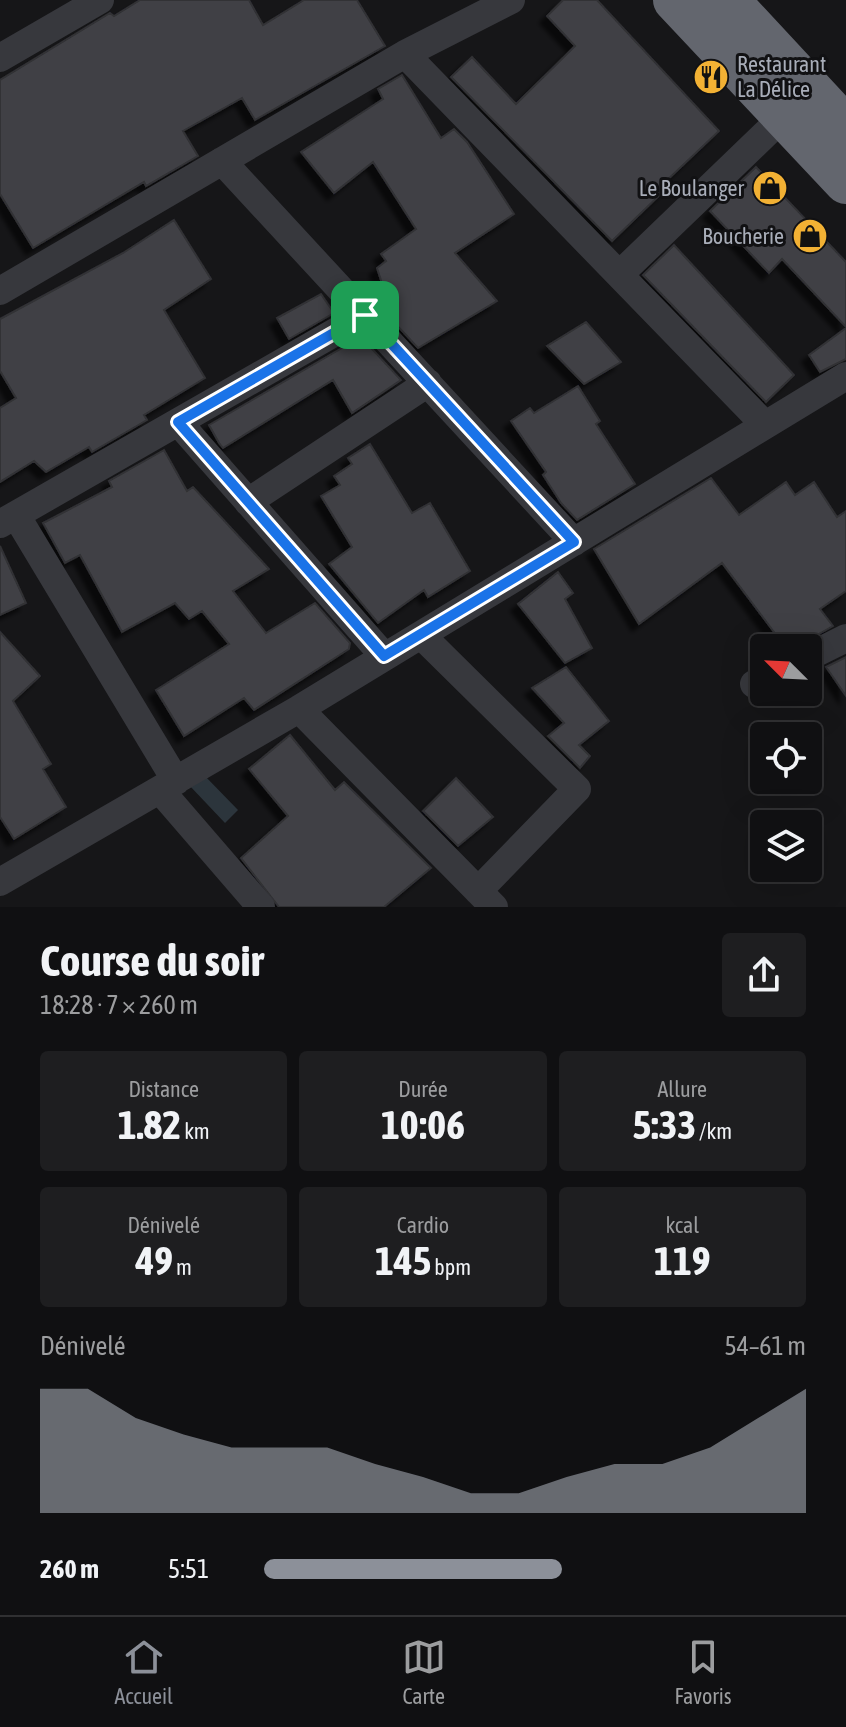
<!DOCTYPE html>
<html lang="fr">
<head>
<meta charset="utf-8">
<style>
  :root { --surface:#101012; --page:#1e1e20; --text:#f1f3f6; --muted:#9c9d9f; --line:#303032; --accent:#8c9099 }
  body { margin:0; font-family:"Asap Condensed",sans-serif; background:var(--page); color:var(--text); height:100vh; display:flex; flex-direction:column; font-size:30px; white-space:nowrap }
  * { box-sizing:border-box; margin:0 }
  p { font-size:26px; color:var(--muted) }
  .icon { flex:none; width:44px; height:44px; fill:none; stroke:currentColor; stroke-width:2; stroke-linecap:round; stroke-linejoin:round }
  .map { position:relative; height:907px; overflow:hidden }
  .drawer { display:flex; flex-direction:column; background:var(--surface); flex:1 }
  .drawer>* { flex:none }
  .needle { width:52px; rotate:294deg }
  .fabs { position:absolute; left:750px; top:634px; display:grid; gap:16px }
  .fabs a { display:grid; place-items:center; width:72px; height:72px; border-radius:8px; background:var(--surface); box-shadow:0 8px 32px #0002,0 0 0 2px var(--line); font-size:40px }
  .pin { position:absolute; display:grid; place-items:center; width:68px; height:68px; color:#fff; margin:-34px; border-radius:16px; box-shadow:0 4px 12px #0006 }
  .round { display:grid; place-items:center; flex:none; width:84px; height:84px; border-radius:8px; background:var(--page) }
  .head { display:flex; align-items:center; justify-content:space-between; height:136px; padding:0 40px }
  h1 { font-size:44px; font-weight:700; line-height:60px }
  .figures { display:grid; grid-template-columns:repeat(3,1fr); gap:12px; height:136px; padding:8px 40px }
  .figures div { display:grid; align-content:center; border-radius:8px; background:var(--page); text-align:center }
  .figures b { font-size:40px; font-weight:700 }
  .figures small { font-size:22px; font-weight:400 }
  .figures p { font-size:22px }
  .chart { height:224px; padding:16px 40px }
  .chart p { display:flex; justify-content:space-between }
  .chart svg { width:100%; height:144px; margin-top:8px; fill:var(--accent); opacity:.7 }
  ul { padding:0 40px; list-style:none; font-size:26px }
  li { display:grid; grid-template-columns:128px 96px 1fr; align-items:center; height:60px }
  li i { height:20px; border-radius:10px; background:var(--accent) }
  .tab-bar { display:flex; justify-content:space-around; align-items:center; height:112px; border-top:2px solid var(--line); background:var(--surface); font-size:22px; color:var(--muted) }
  .tab-bar a { display:grid; justify-items:center; gap:4px }
  .tab-bar .active { color:var(--accent) }
  .map>svg:first-child { display:block }
  .water { fill:#2c353c }
  .building { fill:#404145; stroke:#303034; stroke-width:2; filter:url(#shadow) }
  .lines { fill:none; stroke-linecap:round; stroke-linejoin:round }
  .street { stroke:#37383d; stroke-width:28 }
  .highway { stroke:#63666e; stroke-width:44 }
  .route-casing { stroke:#fff; stroke-width:16 }
  .route { stroke:#1a73e8; stroke-width:10 }
  .labels { text-anchor:middle; stroke-width:6; stroke-linejoin:round; paint-order:stroke }
  .poi-label { font-size:22px; fill:#a8adb8; stroke:#111113; text-anchor:end }
</style>
</head>
<body>
<div class="map">
<svg width="846" height="907" viewBox="0 0 846 907">
  <defs>
    <filter id="shadow"><feDropShadow dx="-7" dy="7" stdDeviation="2" flood-color="#0009"/></filter>
  </defs>
  <rect width="100%" height="100%" fill="#161618"/>
  <path class="water" d="M202,773L238,810L225,823L189,785Z"/>
  <path class="building" d="M140,0H249L263,25L304,0H357L385,46L255,120L242,98L183,131L198,156L146,186L144,182L33,248L0,194V80L110,13L114,16Z
    M563,0H597L719,131L663,184L667,188L612,241L451,77L472,57L516,104L575,46L547,16Z
    M402,75L441,138L454,129L467,142L514,214L455,253L497,301L418,348L377,304L387,299L377,268L386,261L381,254L416,229L373,162L334,193L301,152L383,99L378,89Z
    M756,167L846,262V327L782,259L769,273L710,211Z
    M174,220L211,279L164,310L205,378L144,415L147,420L92,452L89,447L46,472L34,461L0,482V408L16,398L0,371V319L123,253Z
    M674,245L794,375L766,402L643,275Z
    M321,294L334,313L289,339L277,318Z
    M586,322L621,362L584,384L547,346Z
    M846,328V359L820,372L809,355Z
    M361,337L401,380L352,413L333,380L223,448L219,443L209,425Z
    M578,386L600,421L596,424L635,484L577,520L561,503L543,475L546,472L511,421L530,408L534,413Z
    M370,444L412,513L430,503L470,571L428,597L424,590L378,623L329,564L352,547L321,496L340,485L334,476L352,464L348,458Z
    M164,450L187,491L193,487L269,569L233,591L266,633L315,603L350,643L349,649L254,710L244,698L184,736L156,690L229,644L202,611L189,619L175,603L122,632L80,555L65,563L43,523L112,487L109,481Z
    M711,478L739,515L786,482L795,495L814,482L837,517L846,511V591L820,609L833,626L794,648H786L722,563L639,624L594,549Z
    M0,546L26,603L0,615Z
    M558,572L573,593L565,599L592,648L565,663L518,604Z
    M0,632L40,676L13,701L51,764L43,769L66,807L14,839L0,817Z
    M846,657V696L826,667Z
    M566,667L609,721L579,745L590,756L580,768L548,736L564,723L532,688Z
    M290,735L335,790L344,782L431,868L384,907H279L241,858L288,816L249,769Z
    M456,778L493,817L458,846L423,811Z"/>
  <g class="lines">
    <path class="street" d="M405,54L765,425
      M0,58L100,0
      M222,161L574,542
      M620,274L784,116
      M0,291L405,54L511,0
      M178,422L384,656
      M248,502L428,383
      M16,515L176,781
      M0,524L365,315
      M421,635L577,789L478,891
      M808,657L846,638
      M754,684L764,679
      M299,709L494,907
      M160,790L261,907
      M0,882L299,709L846,376"/>
    <path class="highway" d="M675,0L846,182
      M727,0L846,128"/>
  </g>
  <g class="lines">
    <defs>
      <path id="route" d="M365,315L574,542L384,656L178,422Z"/>
    </defs>
    <use href="#route" class="route-casing"/>
    <use href="#route" class="route"/>
  </g>
  <defs>
    <symbol id="restaurant-disc" viewBox="-11 -11 22 22"><circle r="9.5" fill="#f2b134" stroke="#111113"/><path d="M-5-6h1v4h1v-4h1v4h1v-4h1v5L-1.5 .5V6h-2V.5L-5-1ZM5-6V6H3V1.5H1.5Q1.5-4 5-6Z" fill="#111"/></symbol>
    <symbol id="shop-disc" viewBox="-11 -11 22 22"><circle r="9.5" fill="#f2b134" stroke="#111113"/><path d="M-5-2.5h2.3a2.7 3.5 0 0 1 5.4 0H5L5.5 6h-11ZM-1.5-2.5h3a1.5 2.3 0 0 0-3 0Z" fill="#111"/></symbol>
  </defs>
  <g fill-rule="evenodd">
    <use href="#restaurant-disc" x="691" y="57" width="40" height="40"/>
    <use href="#shop-disc" x="750" y="168" width="40" height="40"/>
    <use href="#shop-disc" x="790" y="216" width="40" height="40"/>
  </g>
  <g class="labels">
    <g class="poi-label">
      <text x="737" y="72" text-anchor="start">Restaurant<tspan x="737" dy="25">La Délice</tspan></text>
      <text x="744" y="196">Le Boulanger</text>
      <text x="784" y="244">Boucherie</text>
    </g>
  </g>
</svg>
<div class="fabs">
<a><svg class="needle" viewBox="-14 -14 28 28"><path d="M0-13l5 13h-10z" fill="#e53935"/><path d="M0 13l5-13h-10z" fill="#9c9d9f"/></svg></a>
<a><svg class="icon" aria-label="locate" viewBox="0 0 24 24"><circle cx="12" cy="12" r="6"/><path d="M12 2v4M12 18v4M2 12h4M18 12h4"/></svg></a>
<a><svg class="icon" aria-label="layers" viewBox="0 0 24 24"><path d="M12 4l9 5-9 5-9-5zM3 14l9 5 9-5"/></svg></a>
</div>
<div class="pin" style="left:365px;top:315px;background:#1e9e55"><svg class="icon" aria-label="arrive" viewBox="0 0 24 24"><path d="M6 21V4h12l-3 4 3 4H6"/></svg></div>
</div>
<section class="drawer">
<div class="head"><div><h1>Course du soir</h1><p>18:28 · 7 × 260 m</p></div><a class="round"><svg class="icon" aria-label="share" viewBox="0 0 24 24"><path d="M12 15V3M7 8l5-5 5 5M5 13v7h14v-7"/></svg></a></div>
<div class="figures">
<div><p>Distance</p><b>1.82<small> km</small></b></div>
<div><p>Durée</p><b>10:06</b></div>
<div><p>Allure</p><b>5:33<small> /km</small></b></div>
</div>
<div class="figures">
<div><p>Dénivelé</p><b>49<small> m</small></b></div>
<div><p>Cardio</p><b>145<small> bpm</small></b></div>
<div><p>kcal</p><b>119</b></div>
</div>
<div class="chart"><p><span>Dénivelé</span>54–61 m</p>
<svg viewBox="0 0 160 44" preserveAspectRatio="none"><path d="M0 44V6L10 6L20 15L30 20L40 24L50 24L60 24L70 29L80 33L90 38L100 38L110 33L120 29L130 29L140 24L150 15L160 6V44z"/></svg>
</div>
<ul>
<li><b>260 m</b>5:51<i style="width:55%"></i></li>
</ul>
</section>
<nav class="tab-bar">
<a class="active"><svg class="icon" aria-label="home" viewBox="0 0 24 24"><path d="M3 11l9-7 9 7M6 9v11h12V9"/></svg>Accueil</a>
<a><svg class="icon" aria-label="map" viewBox="0 0 24 24"><path d="M3 6l6-2 6 2 6-2v14l-6 2-6-2-6 2zM9 4v14M15 6v14"/></svg>Carte</a>
<a><svg class="icon" aria-label="saved" viewBox="0 0 24 24"><path d="M7 4h10v16l-5-4-5 4z"/></svg>Favoris</a>
</nav>
</body>
</html>
